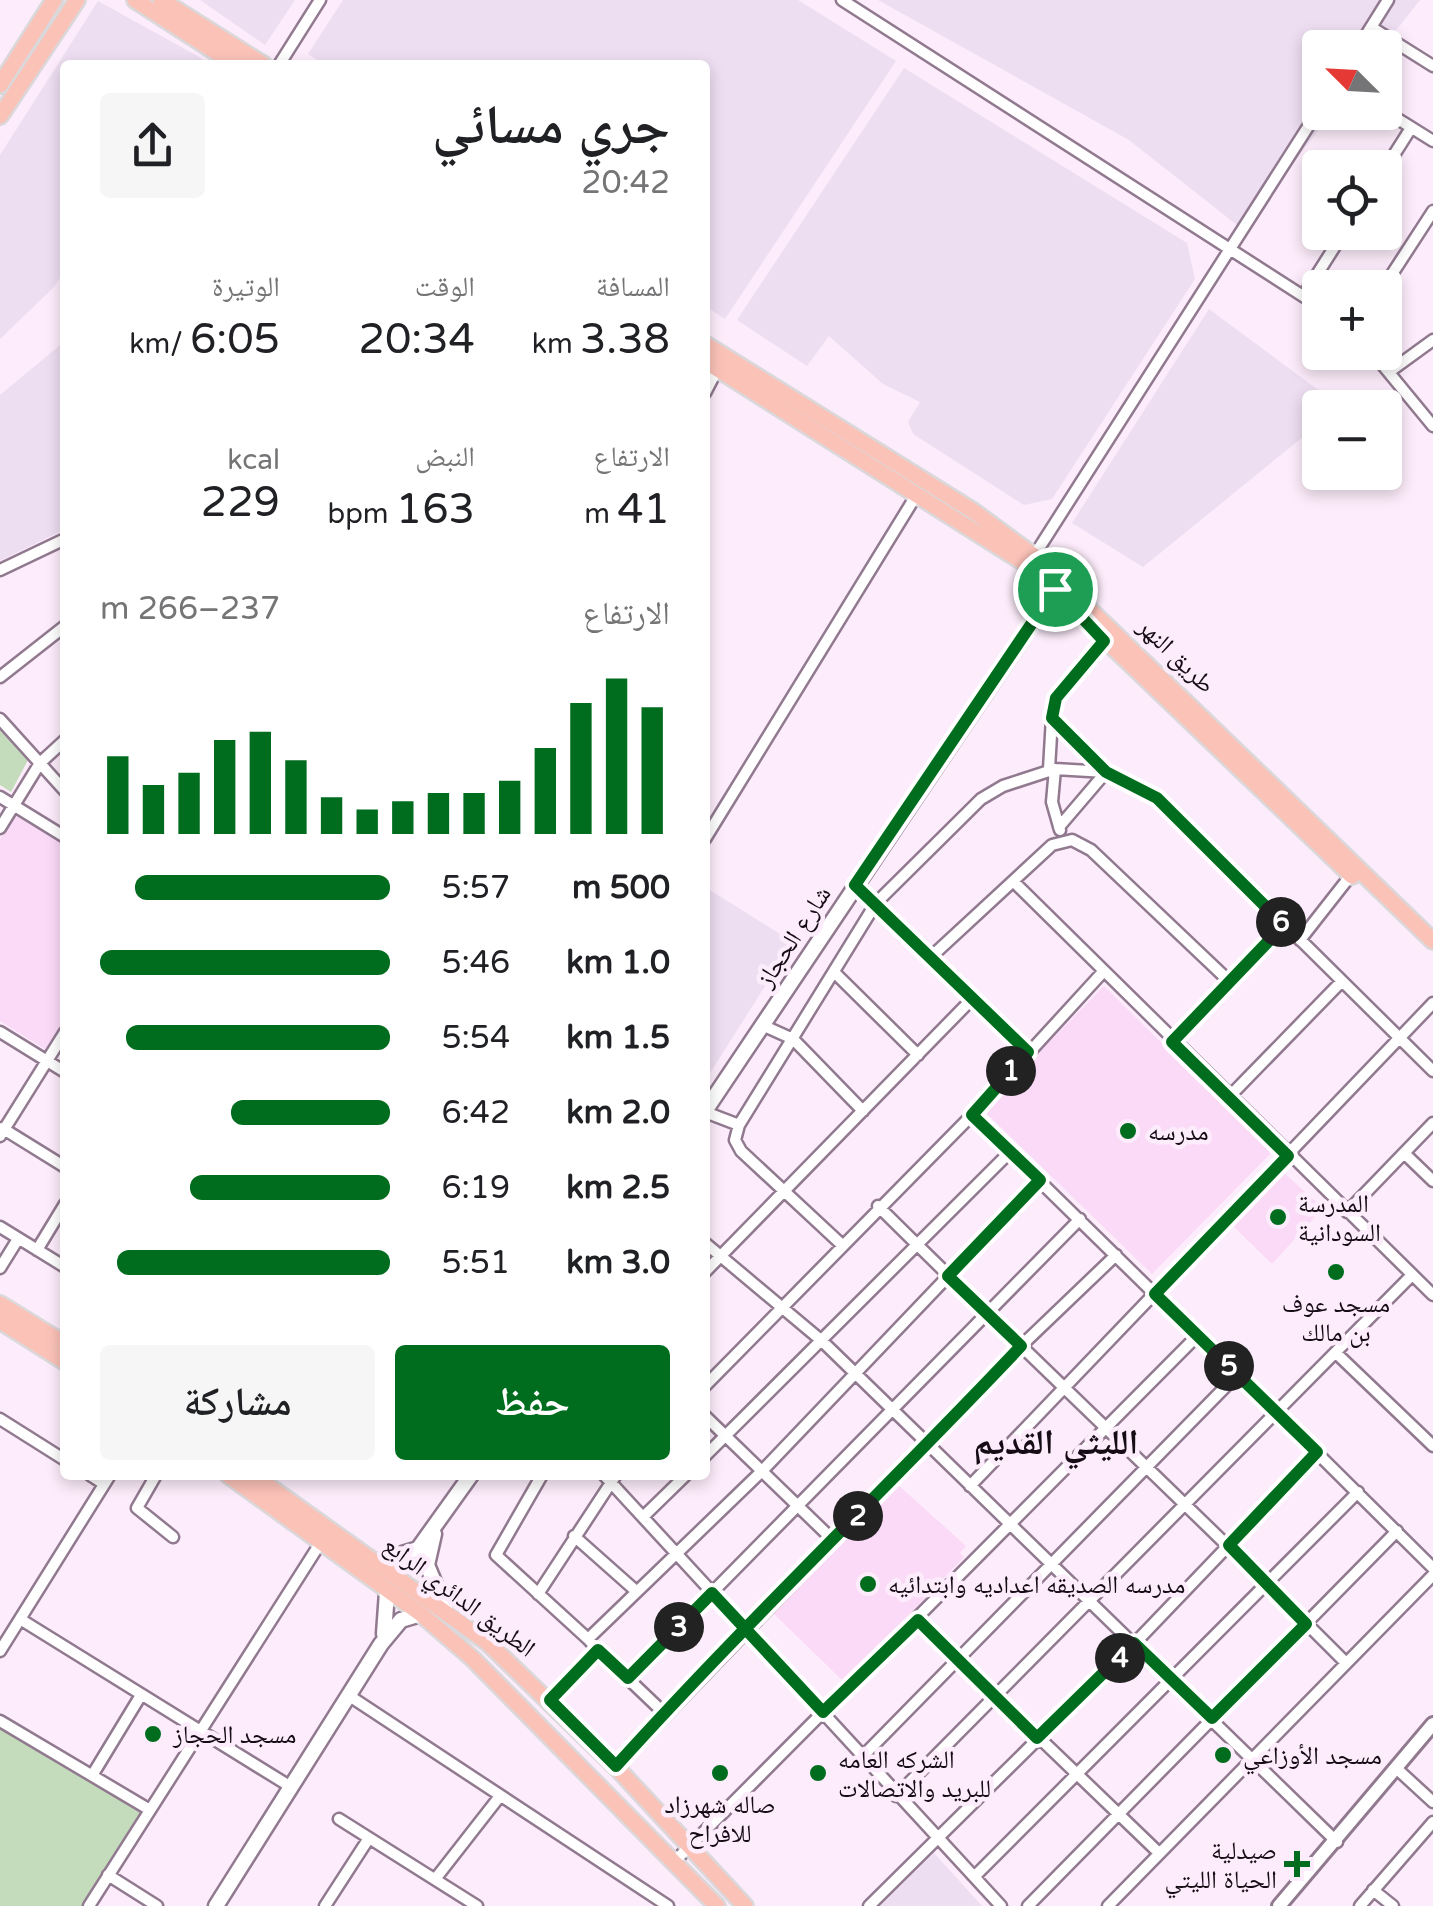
<!DOCTYPE html>
<html lang="ar">
<head>
<meta charset="utf-8">
<style>
  :root { --surface:#fff; --page:#f6f6f6; --text:#202124; --muted:#757577; --accent:#006d1e }
  body { margin:0; font-family:"Varela Round","Noto Naskh Arabic",sans-serif; background:var(--page); color:var(--text); direction:rtl; height:100vh; display:flex; flex-direction:column; font-size:38px; white-space:nowrap }
  * { box-sizing:border-box; margin:0 }
  p { font-size:32px; color:var(--muted) }
  .icon { flex:none; width:55px; height:55px; fill:none; stroke:currentColor; stroke-width:2; stroke-linecap:round; stroke-linejoin:round }
  .map { position:relative; flex:1; overflow:hidden; direction:ltr }
  .side { position:absolute; left:60px; top:60px; width:650px; height:1420px; display:flex; flex-direction:column; background:var(--surface); border-radius:10px; box-shadow:0 5px 15px #0003; direction:rtl }
  .side>* { flex:none }
  .needle { width:65px; rotate:294deg }
  .fabs { position:absolute; left:1302px; top:30px; display:grid; gap:20px }
  .fabs a { display:grid; place-items:center; width:100px; height:100px; border-radius:10px; background:var(--surface); box-shadow:0 5px 15px #0003; font-size:50px }
  .pin { position:absolute; display:grid; place-items:center; width:85px; height:85px; color:#fff; margin:-42px; border:5px solid #fff; border-radius:50%; box-shadow:0 2px 10px #0007 }
  .km { position:absolute; width:50px; height:50px; margin:-25px; border-radius:50%; background:#222; color:#fff; font-size:28px; line-height:50px; text-align:center }
  .round { display:grid; place-items:center; flex:none; width:105px; height:105px; border-radius:10px; background:var(--page) }
  .overview { display:flex; align-items:center; justify-content:space-between; height:170px; padding:0 40px }
  h1 { font-size:55px; font-weight:600; line-height:75px }
  .stats { display:grid; grid-template-columns:repeat(3,1fr); gap:15px; height:170px; padding:10px 40px }
  .stats div { display:grid; align-content:center }
  .stats b { font-size:42px; font-weight:600 }
  .stats small { font-size:28px; font-weight:400 }
  .stats p { font-size:28px }
  .chart { height:280px; padding:20px 40px }
  .chart p { display:flex; justify-content:space-between }
  .chart svg { width:100%; height:180px; margin-top:10px; stroke:var(--accent); stroke-width:6 }
  .action { display:flex; gap:20px; margin-top:auto; padding:20px 40px }
  .action a { flex:1; height:115px; border-radius:10px; background:var(--accent); color:#fff; font-size:40px; font-weight:600; line-height:115px; text-align:center }
  .action a+a { background:var(--page); color:var(--text) }
  ul { padding:0 40px; list-style:none; font-size:32px }
  li { display:grid; grid-template-columns:160px 120px 1fr; align-items:center; height:75px }
  li i { height:25px; border-radius:12px; background:var(--accent) }
  .map>svg:first-child { display:block }
  .industrial { fill:#eddef1 }
  .built { fill:#fbdaf8 }
  .green { fill:#c4dcbc }
  .lines { fill:none; stroke-linecap:round; stroke-linejoin:round }
  .minor-casing { stroke:#91798f; stroke-width:15 }
  .tertiary-casing { stroke:#91798f; stroke-width:18 }
  .secondary-casing { stroke:#91798f; stroke-width:19 }
  .primary-casing { stroke:#dad8da; stroke-width:20 }
  .minor { stroke:#fff; stroke-width:10 }
  .tertiary { stroke:#fff; stroke-width:12 }
  .secondary { stroke:#fff; stroke-width:14 }
  .primary { stroke:#fbc2b8; stroke-width:15 }
  .route-casing { stroke:#fff; stroke-width:20 }
  .route { stroke:#006d1e; stroke-width:12 }
  .poi-dot { fill:#006d1e; stroke:#fdecfb; stroke-width:4 }
  .labels { text-anchor:middle; stroke-width:9; stroke-linejoin:round; paint-order:stroke }
  .street-label { font-size:25px; fill:#150c15; stroke:#fdecfb }
  .poi-label { font-size:25px; fill:#150c15; stroke:#fdecfb; text-anchor:start }
  .district-label { font-size:35px; font-weight:bold; fill:#150c15; stroke:#fdecfb }
</style>
</head>
<body>
<div class="map">
<svg width="1433" height="1906" viewBox="0 0 1433 1906">
  <rect width="100%" height="100%" fill="#fdecfb"/>
  <path class="industrial" d="M200,0H295L265,45Z
    M343,0H798L896,61L725,319L705,306V65H325L308,54Z
    M878,0H1420L1383,47L1320,48V112L1332,113L1242,229L1129,140Z
    M98,1L203,59L199,65H65V270L54,287L0,339V155Z
    M904,68L1187,243L1195,279L1052,499L1024,505L913,434L908,422L920,402L883,384L829,336L807,366L737,320Z
    M1209,309L1340,406L1320,408V423L1143,567L1072,523Z
    M65,341V529L0,561V395Z
    M705,887L793,942L705,1081Z
    M934,1853L982,1906H880Z"/>
  <path class="built" d="M15,815L65,845V1024L48,1051L0,1021V839Z
    M1104,986L1272,1152L1152,1274L983,1110Z
    M1284,1173L1323,1208L1272,1264L1233,1226Z
    M897,1484L966,1546L960,1553L964,1557L844,1682L771,1611Z"/>
  <path class="green" d="M0,730L28,760L11,792L0,785Z
    M0,1718L149,1810L87,1906H0Z"/>
  <g class="lines">
    <defs>
      <path id="minor" d="M842,0L1320,307
        M1371,27L1433,66
        M1358,48L1388,0
        M279,65L320,0
        M1385,111L1433,141
        M1385,169L1411,128
        M1383,288L1433,211
        M1304,295L1344,232
        M1372,352L1433,426
        M1389,372L1433,340
        M705,393L719,366
        M1034,556L1320,108
        M0,570L65,539
        M0,677L65,626
        M0,719L65,791
        M1049,769L1052,718
        M1055,769L1052,802L1060,830
        M0,797L65,837
        M1059,827L1106,772L1053,717L1056,698L1104,641
        M0,828L40,763L65,740
        M705,839L917,494
        M1014,882L1433,1295
        M855,885L1028,1052
        M1300,940L1351,875
        M932,956L1052,845L1072,840L1091,850L1229,981
        M836,974L918,1055
        M762,1025L793,1039L863,1111
        M0,1032L65,1072
        M1172,1042L1284,925
        M1229,1097L1342,981
        M705,1112L739,1125
        M972,1115L1317,1453
        M2,1128L65,1167
        M0,1136L65,1032
        M1404,1153L1433,1181
        M878,1206C1033,1360 1192,1508 1346,1663
        M1347,1212L1433,1123
        M0,1227L65,1267
        M705,1243L822,1341L1337,1842
        M841,1244L741,1151L735,1140L739,1125L876,903L981,799L1003,786L1055,769L1106,772L1157,798L1433,1071
        M37,1250L65,1204
        M0,1268L18,1239
        M705,1272L973,998
        M1336,1353L1433,1446
        M705,1386L972,1115L1102,973
        M705,1416L833,1540
        M0,1419L65,1460
        M705,1456L1010,1152
        M90,1475L104,1484
        M156,1475L137,1508L173,1537
        M542,1475L496,1555L588,1639
        M604,1475L1001,1906
        M970,1486L1433,1003
        M644,1516L686,1475
        M574,1536L636,1591
        M538,1594L616,1475
        M20,1619L291,1787
        M917,1620L1159,1853
        M598,1650L664,1713
        M0,1651L110,1475
        M628,1678L1080,1219
        M348,1695L668,1906
        M550,1701L598,1650L588,1639L762,1471L1040,1180
        M0,1721L150,1810
        M862,1757L1238,1374
        M616,1767L1021,1346L1116,1255
        M1396,1768L1433,1802
        M93,1774L141,1695
        M896,1796L1412,1275
        M339,1819L477,1906
        M675,1861L1197,1336
        M108,1875L157,1906
        M975,1876L1358,1492
        M436,1878L500,1796
        M1373,1890L1393,1906
        M89,1906L321,1542
        M325,1906L369,1838
        M869,1906L1135,1643L1317,1453L1433,1568
        M1028,1906L1397,1531
        M1108,1906L1433,1575
        M1360,1906L1433,1822"/>
      <path id="tertiary" d="M1279,1906L1433,1724"/>
      <path id="secondary" d="M705,1111L1055,589
        M434,1534L427,1565L446,1611
        M376,1562L418,1549L471,1475
        M384,1634L387,1592
        M216,1906L381,1644L401,1620L421,1614"/>
      <path id="primary" d="M135,0L236,65
        M161,0L264,65
        M0,85L54,0
        M0,116L77,0
        M705,344L973,511L1034,556L1433,941
        M705,361L1026,564L1352,876
        M0,1304L65,1344
        M0,1321L65,1362
        M228,1475L421,1614L472,1658L717,1906
        M253,1475L488,1643L616,1767L745,1906"/>
    </defs>
    <use href="#minor" class="minor-casing"/>
    <use href="#tertiary" class="tertiary-casing"/>
    <use href="#secondary" class="secondary-casing"/>
    <use href="#primary" class="primary-casing"/>
    <use href="#minor" class="minor"/>
    <use href="#tertiary" class="tertiary"/>
    <use href="#secondary" class="secondary"/>
    <use href="#primary" class="primary"/>
  </g>
  <g class="lines">
    <defs>
      <path id="route" d="M1055,589L855,885L1028,1052L972,1115L1040,1180L948,1276L1021,1346C887,1488 746,1622 616,1766L550,1700L598,1650L628,1678L712,1593L823,1712L918,1620L1037,1738L1134,1643L1212,1718L1306,1624L1229,1545L1317,1452L1155,1294L1288,1156L1172,1042L1284,925L1157,798L1106,772L1052,718L1056,698L1104,641L1055,589"/>
    </defs>
    <use href="#route" class="route-casing"/>
    <use href="#route" class="route"/>
  </g>
  <g class="poi-dot">
    <circle cx="1128" cy="1131" r="10"/>
    <circle cx="1278" cy="1217" r="10"/>
    <circle cx="1336" cy="1272" r="10"/>
    <circle cx="868" cy="1584" r="10"/>
    <circle cx="153" cy="1734" r="10"/>
    <circle cx="1223" cy="1755" r="10"/>
    <circle cx="720" cy="1773" r="10"/>
    <circle cx="818" cy="1773" r="10"/>
    <path d="M1292 1849h10v10h10v10h-10v10h-10v-10h-10v-10h10z"/>
  </g>
  <g class="labels">
    <g class="street-label">
      <text transform="translate(1177 655) rotate(44)" y="9">طريق النهر</text>
      <text transform="translate(793 936) rotate(-57)" y="9">شارع الحجاز</text>
      <text transform="translate(460 1596) rotate(37)" y="9">الطريق الدائري الرابع</text>
    </g>
    <g class="poi-label">
      <text x="1148" y="1140">مدرسه</text>
      <text x="1298" y="1212">المدرسة<tspan x="1298" dy="29">السودانية</tspan></text>
      <text x="1336" y="1312" text-anchor="middle">مسجد عوف<tspan x="1336" dy="29">بن مالك</tspan></text>
      <text x="888" y="1593">مدرسه الصديقه اعداديه وابتدائيه</text>
      <text x="173" y="1743">مسجد الحجاز</text>
      <text x="1243" y="1764">مسجد الأوزاعي</text>
      <text x="838" y="1768">الشركه العامه<tspan x="838" dy="29">للبريد والاتصالات</tspan></text>
      <text x="720" y="1813" text-anchor="middle">صاله شهرزاد<tspan x="720" dy="29">للافراح</tspan></text>
      <text x="1277" y="1859" text-anchor="end">صيدلية<tspan x="1277" dy="29">الحياة الليتي</tspan></text>
    </g>
    <g class="district-label">
      <text x="1056" y="1454">الليثي القديم</text>
    </g>
  </g>
</svg>
<div class="fabs">
<a><svg class="needle" viewBox="-14 -14 28 28"><path d="M0-13l5 13h-10z" fill="#e53935"/><path d="M0 13l5-13h-10z" fill="#757577"/></svg></a>
<a><svg class="icon" aria-label="locate" viewBox="0 0 24 24"><circle cx="12" cy="12" r="6"/><path d="M12 2v4M12 18v4M2 12h4M18 12h4"/></svg></a>
<a>+</a>
<a>−</a>
</div>
<div class="pin" style="left:1055px;top:589px;background:#1e9e55"><svg class="icon" aria-label="arrive" viewBox="0 0 24 24"><path d="M6 21V4h12l-3 4 3 4H6"/></svg></div>
<b class="km" style="left:1011px;top:1071px">1</b>
<b class="km" style="left:858px;top:1516px">2</b>
<b class="km" style="left:679px;top:1627px">3</b>
<b class="km" style="left:1120px;top:1658px">4</b>
<b class="km" style="left:1229px;top:1366px">5</b>
<b class="km" style="left:1281px;top:922px">6</b>
<section class="side">
<div class="overview"><div><h1>جري مسائي</h1><p>20:42</p></div><a class="round"><svg class="icon" aria-label="share" viewBox="0 0 24 24"><path d="M12 15V3M7 8l5-5 5 5M5 13v7h14v-7"/></svg></a></div>
<div class="stats">
<div><p>المسافة</p><b>3.38<small> km</small></b></div>
<div><p>الوقت</p><b>20:34</b></div>
<div><p>الوتيرة</p><b>6:05<small> /km</small></b></div>
</div>
<div class="stats">
<div><p>الارتفاع</p><b>41<small> m</small></b></div>
<div><p>النبض</p><b>163<small> bpm</small></b></div>
<div><p>kcal</p><b>229</b></div>
</div>
<div class="chart"><p><span>الارتفاع</span>237–266 m</p>
<svg viewBox="0 0 160 44" preserveAspectRatio="none"><path d="M5 44V25M15 44V32M25 44V29M35 44V21M45 44V19M55 44V26M65 44V35M75 44V38M85 44V36M95 44V34M105 44V34M115 44V31M125 44V23M135 44V12M145 44V6M155 44V13"/></svg>
</div>
<ul>
<li><b>500 m</b>5:57<i style="width:88%"></i></li>
<li><b>1.0 km</b>5:46<i style="width:100%"></i></li>
<li><b>1.5 km</b>5:54<i style="width:91%"></i></li>
<li><b>2.0 km</b>6:42<i style="width:55%"></i></li>
<li><b>2.5 km</b>6:19<i style="width:69%"></i></li>
<li><b>3.0 km</b>5:51<i style="width:94%"></i></li>
</ul>
<div class="action"><a>حفظ</a><a>مشاركة</a></div>
</section>
</div>
</body>
</html>
